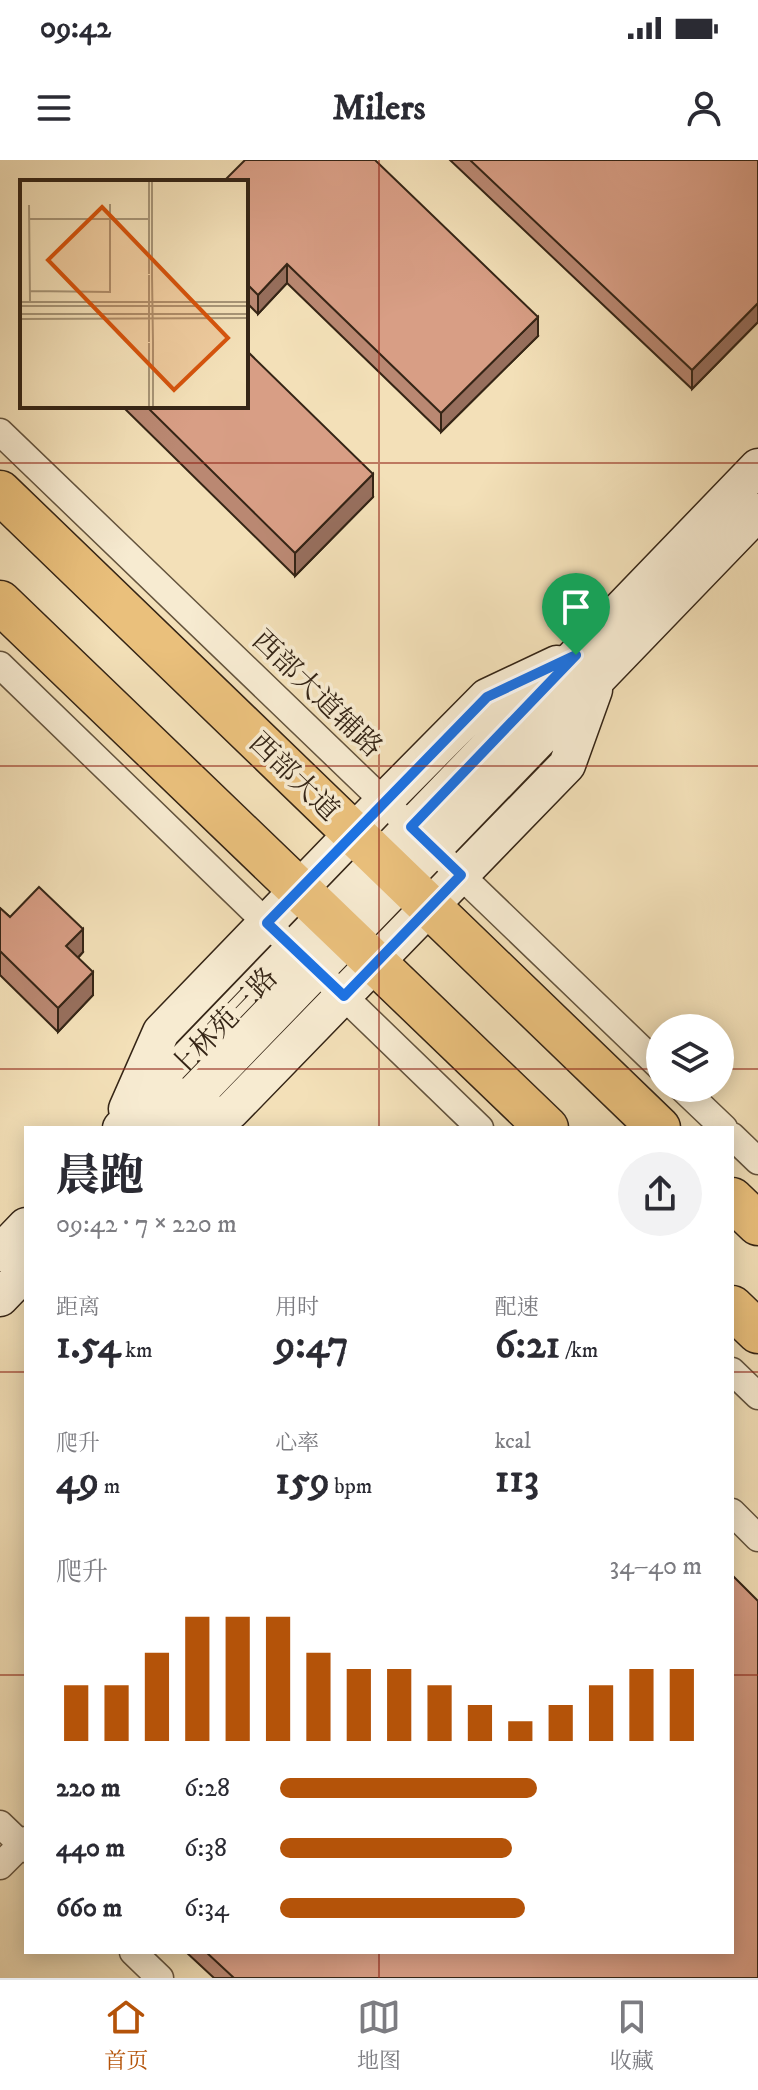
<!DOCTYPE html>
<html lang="zh">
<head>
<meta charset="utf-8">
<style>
  :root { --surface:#fff; --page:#f2f2f3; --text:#2b2b33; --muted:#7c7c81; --line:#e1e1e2; --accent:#b45309 }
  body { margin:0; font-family:"IM FELL DW Pica","Noto Serif SC",serif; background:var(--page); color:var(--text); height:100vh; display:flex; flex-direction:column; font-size:30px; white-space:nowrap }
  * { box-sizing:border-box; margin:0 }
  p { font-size:26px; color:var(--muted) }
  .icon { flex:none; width:44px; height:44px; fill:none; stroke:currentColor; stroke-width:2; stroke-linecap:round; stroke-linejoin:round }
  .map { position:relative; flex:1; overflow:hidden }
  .details { position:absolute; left:24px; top:966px; width:710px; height:828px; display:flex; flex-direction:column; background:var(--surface); border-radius:0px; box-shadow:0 4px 20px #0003 }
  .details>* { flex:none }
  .fabs { position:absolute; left:646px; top:854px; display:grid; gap:16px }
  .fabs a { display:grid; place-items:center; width:88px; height:88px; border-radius:50%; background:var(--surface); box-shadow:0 4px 20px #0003; font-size:40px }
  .pin { position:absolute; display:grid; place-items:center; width:68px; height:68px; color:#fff; margin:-82px -34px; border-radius:50% 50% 50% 0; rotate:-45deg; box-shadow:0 0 8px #0007 }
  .pin .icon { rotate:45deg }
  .round { display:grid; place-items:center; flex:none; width:84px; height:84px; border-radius:42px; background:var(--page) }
  .overview { display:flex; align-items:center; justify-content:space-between; height:136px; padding:0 32px }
  h1 { font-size:44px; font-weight:800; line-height:60px }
  .figures { display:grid; grid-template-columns:repeat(3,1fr); gap:12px; height:136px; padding:8px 32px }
  .figures div { display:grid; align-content:center }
  .figures b { font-size:40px; font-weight:800 }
  .figures small { font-size:22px; font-weight:400 }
  .figures p { font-size:22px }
  .chart { height:224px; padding:16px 32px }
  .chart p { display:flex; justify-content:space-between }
  .chart svg { width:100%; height:144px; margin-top:8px; stroke:var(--accent); stroke-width:6 }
  ul { padding:0 32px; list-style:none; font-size:26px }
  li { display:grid; grid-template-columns:128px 96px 1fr; align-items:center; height:60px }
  li i { height:20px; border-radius:10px; background:var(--accent) }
  .status { display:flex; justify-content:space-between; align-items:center; height:56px; padding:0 40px; background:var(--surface); direction:ltr }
  .status svg { height:22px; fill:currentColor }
  header { display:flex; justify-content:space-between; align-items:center; height:104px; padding:0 32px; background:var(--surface); font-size:36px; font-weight:800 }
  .menu { display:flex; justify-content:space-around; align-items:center; height:112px; border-top:2px solid var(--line); background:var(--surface); font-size:22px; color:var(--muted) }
  .menu a { display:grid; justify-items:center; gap:4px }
  .menu .on { color:var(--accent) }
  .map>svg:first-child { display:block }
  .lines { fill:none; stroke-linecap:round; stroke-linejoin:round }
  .street-casing { stroke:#64543e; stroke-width:29 }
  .secondary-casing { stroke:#352516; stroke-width:39 }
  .primary-casing { stroke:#352516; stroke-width:45 }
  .street { stroke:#f7ebd1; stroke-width:26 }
  .secondary { stroke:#f7ebd1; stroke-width:36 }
  .primary { stroke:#eac07c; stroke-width:42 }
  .wall { fill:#ba8872; stroke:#352516; stroke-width:2 }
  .shaded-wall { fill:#976f5d; stroke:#352516; stroke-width:2 }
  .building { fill:#d89e85; stroke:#352516; stroke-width:2 }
  .route-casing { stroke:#fff; stroke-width:16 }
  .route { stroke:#1a73e8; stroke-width:10 }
  .grid { fill:none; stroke:#8f2418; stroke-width:2; stroke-opacity:0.55 }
  .labels { text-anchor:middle; stroke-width:7; stroke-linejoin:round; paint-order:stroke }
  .street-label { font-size:28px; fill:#352516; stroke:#f7ebd1 }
  .inset-road { fill:none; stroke:#a79577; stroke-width:2 }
  .view { fill:#d6540d; fill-opacity:0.15; stroke:#d6540d; stroke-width:4 }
  .inset-edge { fill:none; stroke:#352516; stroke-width:4 }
</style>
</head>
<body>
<div class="status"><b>09:42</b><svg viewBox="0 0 49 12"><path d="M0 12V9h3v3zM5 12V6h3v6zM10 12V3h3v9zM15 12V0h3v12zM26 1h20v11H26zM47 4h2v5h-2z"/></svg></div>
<header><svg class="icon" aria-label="menu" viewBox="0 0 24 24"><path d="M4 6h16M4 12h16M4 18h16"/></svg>Milers<svg class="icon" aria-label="person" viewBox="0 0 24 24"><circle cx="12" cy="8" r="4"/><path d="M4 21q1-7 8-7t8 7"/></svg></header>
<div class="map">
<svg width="758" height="1818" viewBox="0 0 758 1818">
  <rect width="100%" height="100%" fill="#f3e0b8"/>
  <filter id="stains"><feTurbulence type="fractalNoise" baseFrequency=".0025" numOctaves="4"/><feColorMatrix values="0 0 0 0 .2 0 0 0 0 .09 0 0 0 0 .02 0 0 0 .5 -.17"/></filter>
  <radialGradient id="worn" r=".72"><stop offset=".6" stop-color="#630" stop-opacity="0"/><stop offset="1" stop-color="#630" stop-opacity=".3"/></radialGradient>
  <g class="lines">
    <defs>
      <path id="street" d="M0,272L660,907
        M0,505L279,775
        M331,824L480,968
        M682,928L724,968
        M732,976L758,1001
        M732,1211L758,1236
        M732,1352L758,1378
        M0,1664L26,1689
        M0,1706L26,1680
        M133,1792L160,1818"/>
      <path id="secondary" d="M127,949L161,872L384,641L487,537L557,504
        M121,968L758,307
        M164,968L758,352
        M198,968L231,951L567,605L594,530
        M0,1093L26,1066
        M0,1138L26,1111"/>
      <path id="primary" d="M0,332L659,968
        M0,442L547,968
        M732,1039L758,1064
        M732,1147L758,1172"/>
    </defs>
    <use href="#street" class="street-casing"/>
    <use href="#secondary" class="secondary-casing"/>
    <use href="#primary" class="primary-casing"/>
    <use href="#street" class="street"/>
    <use href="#secondary" class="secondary"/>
    <use href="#primary" class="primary"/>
  </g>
  <path class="wall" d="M450,0H758V162L692,229Z
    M246,22L538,176L441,272L287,123L258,154L246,142Z
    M122,246H246L373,337L295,416Z
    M0,748L10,757L83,792L78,798L93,835L58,872L0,815Z
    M186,1792H732L758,1818H214Z"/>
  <path class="shaded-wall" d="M287,104V123L258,154V135Z
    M758,143V162L692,229V210Z
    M538,157V176L441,272V253Z
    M373,314V337L295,416V393Z
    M83,769V792L66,810V786Z
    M93,812V835L58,872V848Z"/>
  <path class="building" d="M245,0H375L538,157L441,253L287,104L258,135L246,123V22H223Z
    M470,0H758V143L692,210Z
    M246,190L373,314L295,393L146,246H246Z
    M39,727L83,769L66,786L93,812L58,848L0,791V748L10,757Z
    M732,1415L758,1441V1818H234L206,1792H732Z"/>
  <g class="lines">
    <defs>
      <path id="route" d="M576,495L411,667L461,715L344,836L267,763L487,537Z"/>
    </defs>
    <use href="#route" class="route-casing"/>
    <use href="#route" class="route"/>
  </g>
  <path class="grid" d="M379,0V968M0,303H758M0,606H758M0,909H660M720,909H758M0,1212H26M732,1212H758M0,1515H26M732,1515H758M379,1792V1818"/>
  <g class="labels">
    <g class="street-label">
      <text transform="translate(318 533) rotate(44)" y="10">西部大道辅路</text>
      <text transform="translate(295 616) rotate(44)" y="10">西部大道</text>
      <text transform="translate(223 862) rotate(-46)" y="10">上林苑三路</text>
    </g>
  </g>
  <g transform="translate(20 20)">
    <rect width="228" height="228" fill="#f3e0b8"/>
    <path class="inset-road" d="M129,0V94M132,0V97M9,25L10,122M10,39H130M129,95V162M132,96L133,162M10,111L90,112V24M0,122H228M0,126H228M0,134H228M0,139L228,138M133,162V228M129,163V228"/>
    <path class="view" d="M82,27L208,158L154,210L28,80Z"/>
    <rect width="228" height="228" class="inset-edge"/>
  </g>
  <rect width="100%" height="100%" filter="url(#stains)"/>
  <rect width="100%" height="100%" fill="url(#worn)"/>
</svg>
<div class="fabs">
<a><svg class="icon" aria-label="layers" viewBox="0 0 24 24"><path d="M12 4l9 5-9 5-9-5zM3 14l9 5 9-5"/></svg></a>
</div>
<div class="pin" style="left:576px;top:495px;background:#1e9e55"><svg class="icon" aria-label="arrive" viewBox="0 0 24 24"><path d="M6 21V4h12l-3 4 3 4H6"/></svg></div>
<section class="details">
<div class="overview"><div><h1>晨跑</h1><p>09:42 · 7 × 220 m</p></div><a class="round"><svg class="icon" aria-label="share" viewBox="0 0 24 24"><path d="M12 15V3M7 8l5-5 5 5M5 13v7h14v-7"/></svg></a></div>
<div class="figures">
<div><p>距离</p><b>1.54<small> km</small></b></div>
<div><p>用时</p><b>9:47</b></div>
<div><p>配速</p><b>6:21<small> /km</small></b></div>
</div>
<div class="figures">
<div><p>爬升</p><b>49<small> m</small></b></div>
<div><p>心率</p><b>159<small> bpm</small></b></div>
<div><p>kcal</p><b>113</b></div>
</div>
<div class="chart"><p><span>爬升</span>34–40 m</p>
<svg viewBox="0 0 160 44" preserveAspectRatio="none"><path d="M5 44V27M15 44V27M25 44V17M35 44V6M45 44V6M55 44V6M65 44V17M75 44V22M85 44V22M95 44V27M105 44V33M115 44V38M125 44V33M135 44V27M145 44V22M155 44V22"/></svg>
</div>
<ul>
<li><b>220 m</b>6:28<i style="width:61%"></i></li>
<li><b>440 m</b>6:38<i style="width:55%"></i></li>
<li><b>660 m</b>6:34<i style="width:58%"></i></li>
</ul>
</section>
</div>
<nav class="menu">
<a class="on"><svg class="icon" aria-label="home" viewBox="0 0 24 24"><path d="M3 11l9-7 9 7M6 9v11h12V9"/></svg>首页</a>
<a><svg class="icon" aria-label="map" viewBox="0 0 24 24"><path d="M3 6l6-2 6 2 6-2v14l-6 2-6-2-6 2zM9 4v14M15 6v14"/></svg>地图</a>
<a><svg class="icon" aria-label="saved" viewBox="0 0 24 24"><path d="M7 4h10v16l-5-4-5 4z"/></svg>收藏</a>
</nav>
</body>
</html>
